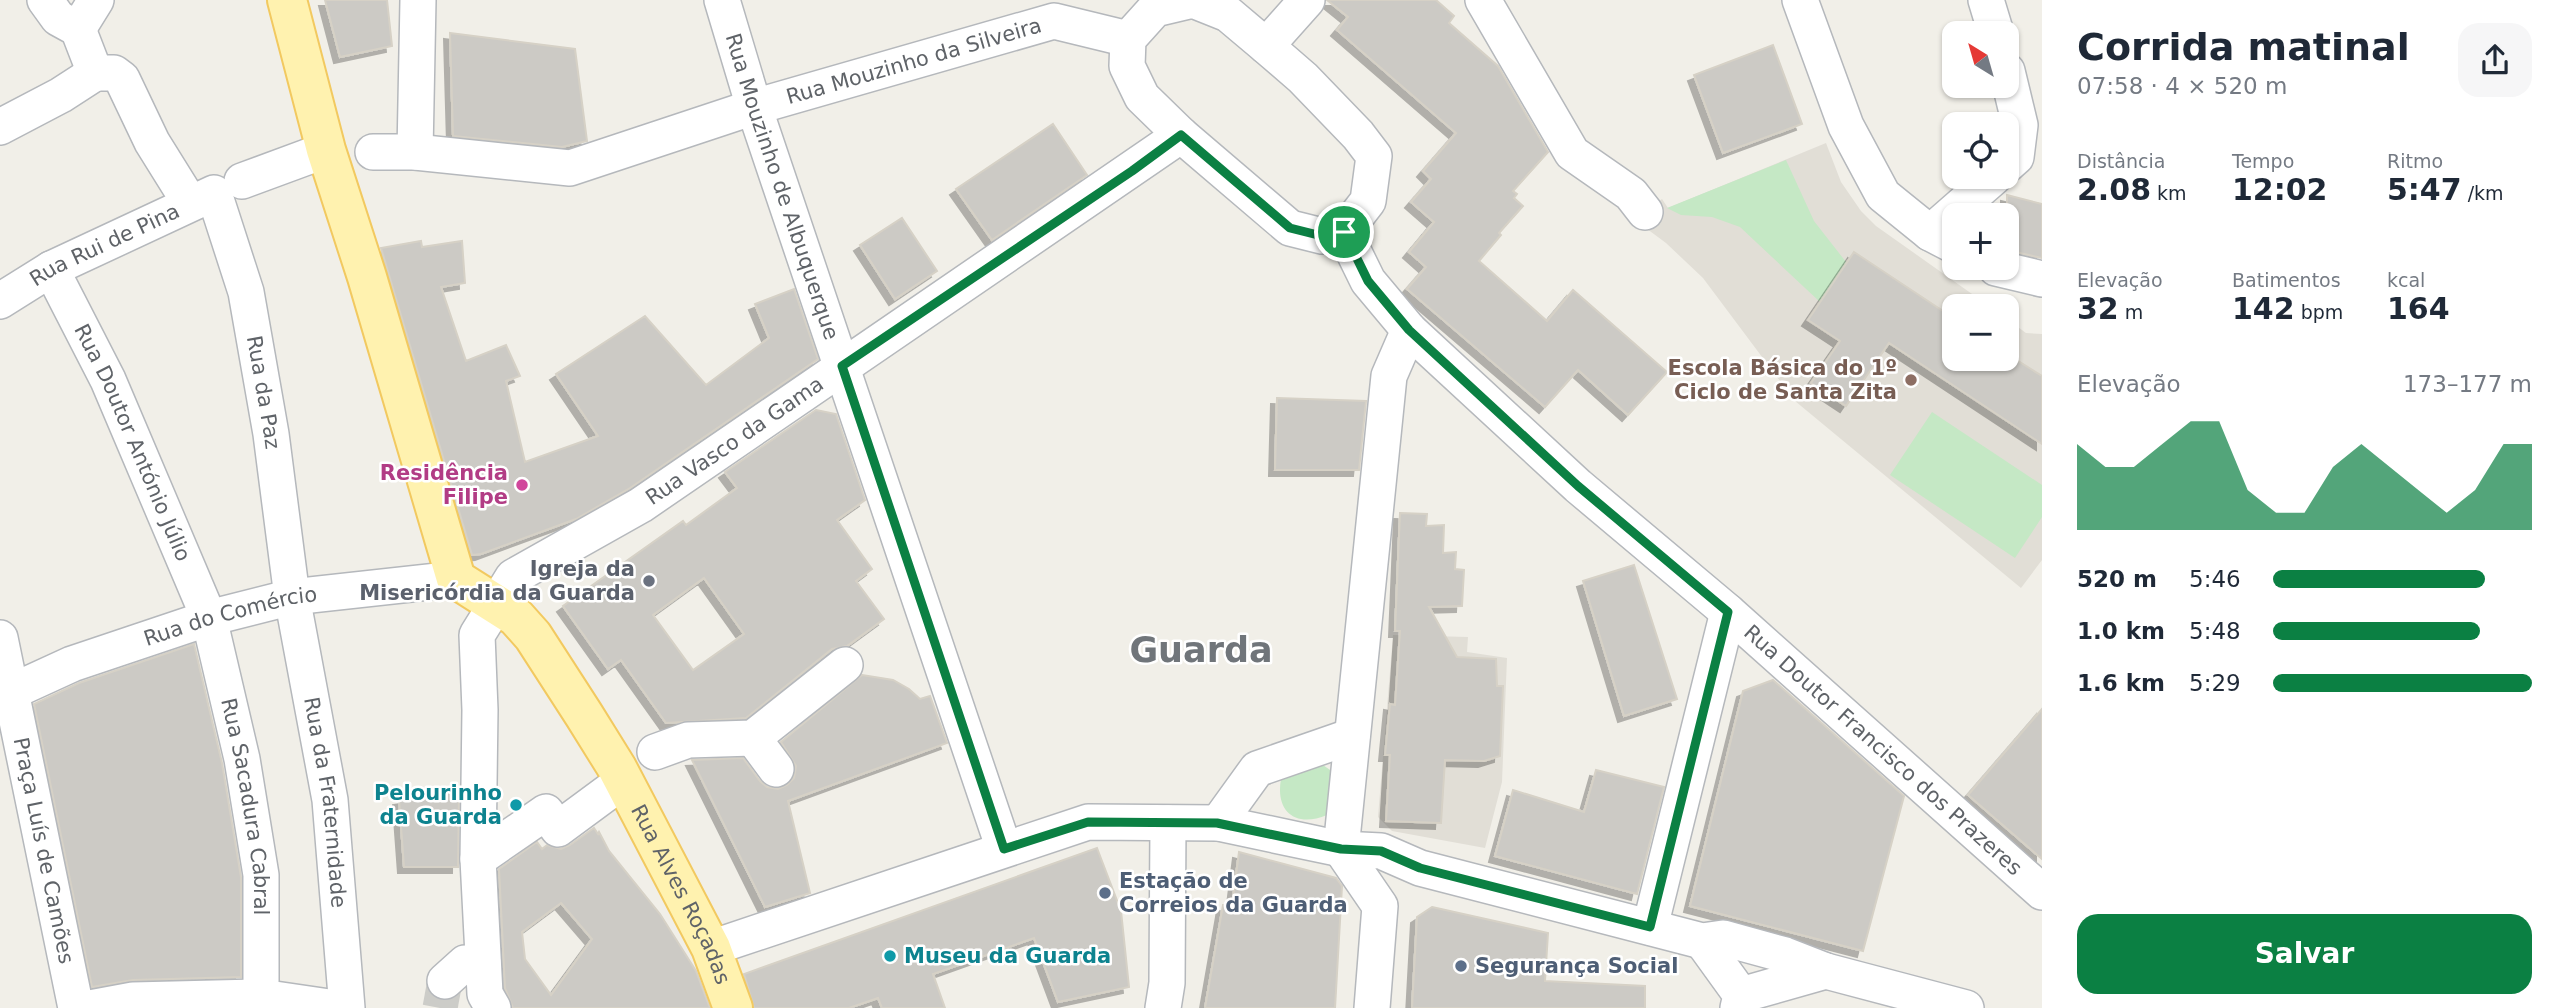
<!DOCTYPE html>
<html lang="pt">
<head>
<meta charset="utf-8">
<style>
  :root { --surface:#fff; --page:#f6f6f7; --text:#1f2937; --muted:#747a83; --accent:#0b8043 }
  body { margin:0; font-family:"DejaVu Sans",sans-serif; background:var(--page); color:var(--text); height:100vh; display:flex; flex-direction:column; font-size:26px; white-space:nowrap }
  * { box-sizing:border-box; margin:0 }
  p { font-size:23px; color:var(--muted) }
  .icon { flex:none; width:38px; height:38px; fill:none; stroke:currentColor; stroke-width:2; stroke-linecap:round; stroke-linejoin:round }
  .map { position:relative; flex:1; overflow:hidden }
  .side { display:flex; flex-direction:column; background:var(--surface); width:525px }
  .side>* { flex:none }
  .needle { width:46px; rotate:323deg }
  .tools { position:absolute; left:1942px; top:21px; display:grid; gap:14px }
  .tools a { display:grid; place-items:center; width:77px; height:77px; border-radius:14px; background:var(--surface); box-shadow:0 2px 5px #0004; font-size:35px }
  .pin { position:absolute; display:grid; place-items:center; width:60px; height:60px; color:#fff; margin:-30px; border:4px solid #fff; border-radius:50%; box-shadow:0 2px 7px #0007 }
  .round { display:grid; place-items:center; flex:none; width:74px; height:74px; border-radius:21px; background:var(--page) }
  .headline { display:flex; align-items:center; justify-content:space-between; height:119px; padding:0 35px }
  h1 { font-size:38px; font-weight:800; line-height:52px }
  .metrics { display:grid; grid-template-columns:repeat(3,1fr); gap:10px; height:119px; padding:7px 35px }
  .metrics div { display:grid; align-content:center }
  .metrics b { font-size:30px; font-weight:800 }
  .metrics small { font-size:19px; font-weight:400 }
  .metrics p { font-size:19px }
  .chart { height:196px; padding:14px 35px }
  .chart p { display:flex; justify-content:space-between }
  .chart svg { width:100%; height:126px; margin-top:7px; fill:var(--accent); opacity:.7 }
  .cta { display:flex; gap:14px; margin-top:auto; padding:14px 35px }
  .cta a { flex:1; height:80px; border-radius:21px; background:var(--accent); color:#fff; font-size:28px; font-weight:800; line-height:80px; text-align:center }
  ul { padding:0 35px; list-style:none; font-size:23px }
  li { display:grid; grid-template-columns:112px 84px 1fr; align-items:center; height:52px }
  li i { height:18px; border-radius:9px; background:var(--accent) }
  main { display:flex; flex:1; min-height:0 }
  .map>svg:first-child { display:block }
  .education { fill:#e1ded6 }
  .green { fill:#c5e8c5 }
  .building { fill:#cccac5; stroke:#d6d1c6; stroke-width:2; fill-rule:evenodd; filter:url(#shadow) }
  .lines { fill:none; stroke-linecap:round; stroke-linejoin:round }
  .minor-tunnel { stroke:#ccccc8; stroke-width:35; stroke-dasharray:35 18; stroke-linecap:butt }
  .minor-casing { stroke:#b5b8bc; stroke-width:38 }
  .major-casing { stroke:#f2c960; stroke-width:42 }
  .minor { stroke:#fff; stroke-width:35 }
  .major { stroke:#fff2af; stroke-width:38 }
  .route-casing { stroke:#fff; stroke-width:14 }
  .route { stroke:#0b8043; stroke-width:9 }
  .education-dot { fill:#8d6e63; stroke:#fff; stroke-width:2.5 }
  .hotel-dot { fill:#d1479c; stroke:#fff; stroke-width:2.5 }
  .worship-dot { fill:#6b7280; stroke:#fff; stroke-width:2.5 }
  .culture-dot { fill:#0f9aa8; stroke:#fff; stroke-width:2.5 }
  .service-dot { fill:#5c6f8a; stroke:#fff; stroke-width:2.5 }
  .labels { text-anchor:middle; stroke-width:5; stroke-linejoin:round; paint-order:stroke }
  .street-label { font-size:21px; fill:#5f6368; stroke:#fff }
  .education-label { font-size:21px; font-weight:bold; fill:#785e54; stroke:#fff; text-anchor:end }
  .hotel-label { font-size:21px; font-weight:bold; fill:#b23c85; stroke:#fff; text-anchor:end }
  .worship-label { font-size:21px; font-weight:bold; fill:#5b616d; stroke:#fff; text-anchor:end }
  .culture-label { font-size:21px; font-weight:bold; fill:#0d838f; stroke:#fff; text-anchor:end }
  .service-label { font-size:21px; font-weight:bold; fill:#4e5e75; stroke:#fff; text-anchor:start }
  .town-label { font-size:35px; font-weight:bold; fill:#70757a; stroke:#fff }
</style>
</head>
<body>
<main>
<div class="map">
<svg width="2042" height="1008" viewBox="0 0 2042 1008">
  <defs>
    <filter id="shadow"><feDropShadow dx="-6" dy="6" stdDeviation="0" flood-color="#0004"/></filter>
  </defs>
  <rect width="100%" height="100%" fill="#f1efe8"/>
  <path class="education" d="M1826,143L1841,182L1861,211L1876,226L1989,306H1955V359H2007V319L2026,333L2042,334V560L2021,588L1795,401L1703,278L1666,243L1635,220L1662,199L1668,208Z
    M1393,635L1468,637L1467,652L1507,658L1502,782L1485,848L1392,831L1378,817Z"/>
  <path class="green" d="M1786,160L1814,221L1846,262L1820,302L1740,227L1712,217L1681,215L1667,208Z
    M1932,412L2042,485V517L2015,558L1890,475Z
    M1320,763L1333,772L1327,815C1296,828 1275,812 1281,779Z"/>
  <path class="building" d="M325,0H387L392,46L340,57Z
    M1327,0H1436L1454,16L1449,23L1498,66L1548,152L1513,191L1517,194L1514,198L1523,206L1499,233L1501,235L1479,261L1547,321L1573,290L1667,372L1628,415L1578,370L1545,407L1407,289L1426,267L1409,252L1434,222L1411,202L1431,179L1423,171L1456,133L1337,30L1348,17Z
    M450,33L575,49L587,141L562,147L453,136Z
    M1773,45L1802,124L1723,153L1694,75Z
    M1053,124L1087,175L992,240L956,189Z
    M2007,195L2042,204V258L2007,250Z
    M902,218L937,271L895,299L860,245Z
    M421,241L422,247L462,241L465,283L441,287L466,361L506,345L520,376L506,381L525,462L598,436L556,374L645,316L706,385L769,338L755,304L794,289L818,359L630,488L576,519L481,554L472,555L381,248Z
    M1854,252L1955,319V359H2015L2042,376V444L1889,343L1846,406L1811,383L1840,341L1808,320Z
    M1277,398L1366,401L1359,470H1275Z
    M816,410L836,414L865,500L837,520L872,569L856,581L884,619L847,646L832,649L746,718L666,723L621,660L608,669L563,606L683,521L686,525L737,488L725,472ZM704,578L744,634L693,670L653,615Z
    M1400,513L1427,514L1426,526L1444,525L1443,553L1456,552L1455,569L1464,570L1462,606L1429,607L1457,657L1496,659L1497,686H1503L1500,756L1484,761L1445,760L1441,823L1386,821L1390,755H1385L1390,704L1395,705L1400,631H1395Z
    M1634,565L1677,699L1624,716L1583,581Z
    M194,644L222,763L241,877V977L133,980L92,987L34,704L79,683Z
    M862,675L893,680L909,689L920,699L930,696L947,743L788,801L810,893L765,907L692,760L743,758L760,781L767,787L778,789L787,785L794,778L796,766L781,742Z
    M1773,680L1904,796L1863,951L1690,906L1743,691Z
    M2042,709V859L1968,795Z
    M1596,770L1664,787L1637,894L1495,856L1513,790L1584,812Z
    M459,790L458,867H404L399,799Z
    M594,828L598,834L599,832L609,851L660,914L696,971L710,1008H513L505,988L499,869L537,842L542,849L547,845L561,849L570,845ZM561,903L592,939L551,995L525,959L522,932Z
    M1097,848L1121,911L1129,987L1058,1002L1034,938L933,974L945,1008H882L878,998L849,1008H754L744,974Z
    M1239,852L1336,878L1342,886L1335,1008H1205L1223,905L1232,906Z
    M1432,907L1548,933L1545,981L1645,986V1008H1412L1417,917Z"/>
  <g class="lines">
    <path class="minor-tunnel" d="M440,1008L445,981"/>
    <defs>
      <g id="minor">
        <path d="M45,0L58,18L78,29L95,73"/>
        <path id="s1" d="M722,0L754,107L1004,849"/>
        <path d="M1193,0L1228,14L1266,46L1303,78L1358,135L1374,156L1368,201L1344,232L1322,236L1290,228L1181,135L1142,97L1127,66L1128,39L1155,9Z"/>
        <path d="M1483,0L1572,153L1631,194L1645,212"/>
        <path d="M1800,0L1846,126L1883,195L1930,233L1955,246"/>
        <path d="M1986,0L1996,33"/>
        <path d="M78,29L96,0"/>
        <path d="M1266,46L1307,0"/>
        <path d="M2007,71L2020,125L2016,157L2007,165"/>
        <path d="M95,73H114L122,79L152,142L190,203"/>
        <path d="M0,127L61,95L95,73"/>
        <path id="s2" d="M373,152H415L570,168L754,107L1054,21L1128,39"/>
        <path d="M415,152L418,0"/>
        <path d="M242,181L326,150"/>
        <path id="s3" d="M1344,232L1368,281L1409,330L1578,486L1728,612L2042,892"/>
        <path d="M1930,233L1994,177"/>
        <path d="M1996,268L2042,279"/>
        <path id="s4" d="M51,269L108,380L209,618L242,759L261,875V997"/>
        <path id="s5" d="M0,301L51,269L214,193L246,292L271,434L292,597L330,800L347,1008"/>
        <path id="s6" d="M0,638L76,1008"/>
        <path id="s7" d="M0,697L72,664L209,618L292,597L456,579"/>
        <path d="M753,738L776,769"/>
        <path d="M655,752L688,740L753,738L845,665"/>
        <path d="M1218,823L1257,769L1352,736"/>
        <path d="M1341,849L1389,376L1409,330"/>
        <path d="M1341,849L1380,906L1372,1008"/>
        <path d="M478,859L546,812L558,829L623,781"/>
        <path d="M1650,927L1728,612"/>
        <path d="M1702,941L1741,995L1738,1008"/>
        <path d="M711,948L1088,822L1218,823L1341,849L1381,851L1420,868L1702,941L1723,938L1785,955L1826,971L1966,1008"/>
        <path d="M445,981L465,963H483"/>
        <path d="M1741,995L1826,971"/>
        <path d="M90,1008L133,1000L261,997L336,1008"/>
        <path id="s8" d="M493,1008L485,994L478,859L480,710L477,635L513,577L641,505L1181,135"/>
        <path d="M1163,1008L1167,983L1168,823"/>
      </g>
      <g id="major">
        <path id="s9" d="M287,0L326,150L367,277L456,579L516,617L533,636L584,715L617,768L711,948L733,1008"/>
      </g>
    </defs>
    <use href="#minor" class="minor-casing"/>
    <use href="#major" class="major-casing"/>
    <use href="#minor" class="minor"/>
    <use href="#major" class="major"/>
  </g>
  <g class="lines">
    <defs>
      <path id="route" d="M1181,135L1290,228L1322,236L1344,232L1368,281L1409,330L1578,486L1728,612L1650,927L1420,868L1381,851L1341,849L1217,823L1088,822L1004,849L842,366L1132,171Z"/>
    </defs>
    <use href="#route" class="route-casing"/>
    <use href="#route" class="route"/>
  </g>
  <circle class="education-dot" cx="1911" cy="380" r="7"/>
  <circle class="hotel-dot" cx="522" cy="485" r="7"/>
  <circle class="worship-dot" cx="649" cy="581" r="7"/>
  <g class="culture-dot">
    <circle cx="516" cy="805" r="7"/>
    <circle cx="890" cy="956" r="7"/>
  </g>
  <g class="service-dot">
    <circle cx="1105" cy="893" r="7"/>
    <circle cx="1461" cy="966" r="7"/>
  </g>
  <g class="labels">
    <g class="street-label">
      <text dy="7" stroke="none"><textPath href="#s2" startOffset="558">Rua Mouzinho da Silveira</textPath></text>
      <text dy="7" stroke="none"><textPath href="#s1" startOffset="196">Rua Mouzinho de Albuquerque</textPath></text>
      <text dy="7" stroke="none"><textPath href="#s5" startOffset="119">Rua Rui de Pina</textPath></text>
      <text dy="7" stroke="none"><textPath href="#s5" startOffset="446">Rua da Paz</textPath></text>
      <text dy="7" stroke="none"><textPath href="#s8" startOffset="704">Rua Vasco da Gama</textPath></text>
      <text dy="7" stroke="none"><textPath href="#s4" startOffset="192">Rua Doutor António Júlio</textPath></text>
      <text dy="7" stroke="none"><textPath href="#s7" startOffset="245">Rua do Comércio</textPath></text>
      <text dy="7" stroke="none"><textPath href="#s3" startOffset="752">Rua Doutor Francisco dos Prazeres</textPath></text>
      <text dy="7" stroke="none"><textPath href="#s5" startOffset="861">Rua da Fraternidade</textPath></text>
      <text dy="7" stroke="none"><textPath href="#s4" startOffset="576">Rua Sacadura Cabral</textPath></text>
      <text dy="7" stroke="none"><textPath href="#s6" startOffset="217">Praça Luís de Camões</textPath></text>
      <text dy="7" stroke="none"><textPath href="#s9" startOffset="998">Rua Alves Roçadas</textPath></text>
    </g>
    <g class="education-label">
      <text x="1897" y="375">Escola Básica do 1º<tspan x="1897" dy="24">Ciclo de Santa Zita</tspan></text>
    </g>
    <g class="hotel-label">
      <text x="508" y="480">Residência<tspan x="508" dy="24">Filipe</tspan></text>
    </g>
    <g class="worship-label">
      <text x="635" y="576">Igreja da<tspan x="635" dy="24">Misericórdia da Guarda</tspan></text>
    </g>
    <g class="culture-label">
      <text x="502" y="800">Pelourinho<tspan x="502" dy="24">da Guarda</tspan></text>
      <text x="904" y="963" text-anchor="start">Museu da Guarda</text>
    </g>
    <g class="service-label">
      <text x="1119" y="888">Estação de<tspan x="1119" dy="24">Correios da Guarda</tspan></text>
      <text x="1475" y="973">Segurança Social</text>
    </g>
    <g class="town-label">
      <text x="1201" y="662">Guarda</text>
    </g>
  </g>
</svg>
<div class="tools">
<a><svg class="needle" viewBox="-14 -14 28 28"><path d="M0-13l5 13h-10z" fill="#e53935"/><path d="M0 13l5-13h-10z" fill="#747a83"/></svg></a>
<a><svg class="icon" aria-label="locate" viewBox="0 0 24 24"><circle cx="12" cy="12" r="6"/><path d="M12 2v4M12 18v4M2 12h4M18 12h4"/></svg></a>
<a>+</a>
<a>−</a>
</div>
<div class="pin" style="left:1344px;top:232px;background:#1e9e55"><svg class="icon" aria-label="arrive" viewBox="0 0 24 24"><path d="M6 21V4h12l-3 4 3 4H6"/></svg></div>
</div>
<section class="side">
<div class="headline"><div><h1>Corrida matinal</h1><p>07:58 · 4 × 520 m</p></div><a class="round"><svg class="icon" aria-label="share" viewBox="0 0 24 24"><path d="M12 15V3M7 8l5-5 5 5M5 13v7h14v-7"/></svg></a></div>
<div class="metrics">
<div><p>Distância</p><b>2.08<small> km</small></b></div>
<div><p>Tempo</p><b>12:02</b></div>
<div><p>Ritmo</p><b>5:47<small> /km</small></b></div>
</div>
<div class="metrics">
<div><p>Elevação</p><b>32<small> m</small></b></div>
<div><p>Batimentos</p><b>142<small> bpm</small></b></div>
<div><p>kcal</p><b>164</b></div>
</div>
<div class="chart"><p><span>Elevação</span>173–177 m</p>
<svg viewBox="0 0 160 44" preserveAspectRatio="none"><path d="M0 44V14L10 22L20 22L30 14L40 6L50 6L60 30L70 38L80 38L90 22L100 14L110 22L120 30L130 38L140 30L150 14L160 14V44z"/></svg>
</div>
<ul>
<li><b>520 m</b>5:46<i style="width:82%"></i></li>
<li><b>1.0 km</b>5:48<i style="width:80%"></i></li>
<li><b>1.6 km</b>5:29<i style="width:100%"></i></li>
</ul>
<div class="cta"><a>Salvar</a></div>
</section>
</main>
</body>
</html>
